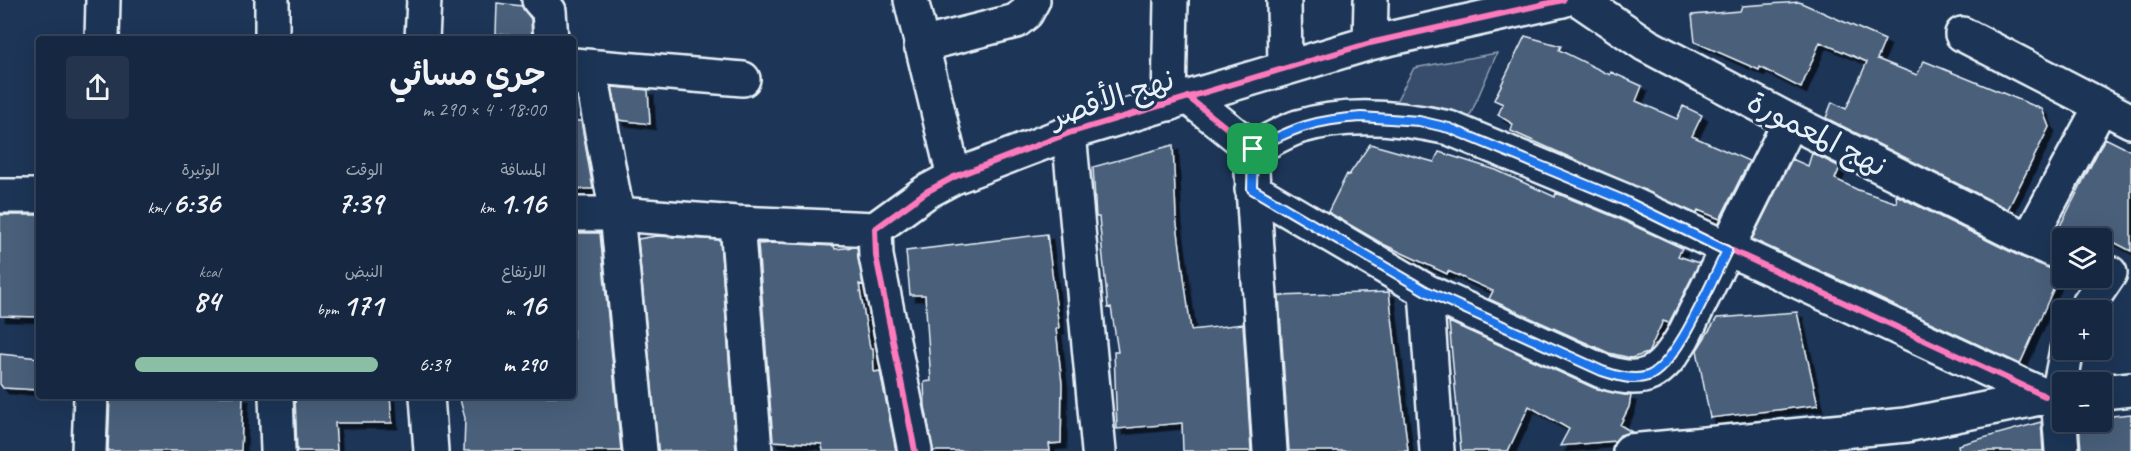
<!DOCTYPE html>
<html lang="ar">
<head>
<meta charset="utf-8">
<style>
  :root { --surface:#162841; --page:#23344c; --text:#f1f3f6; --muted:#9ea6b1; --line:#35445a; --accent:#8abfa5 }
  body { margin:0; font-family:Caveat,"Playpen Sans Arabic",sans-serif; background:var(--page); color:var(--text); direction:rtl; height:100vh; display:flex; flex-direction:column; font-size:22px; white-space:nowrap }
  * { box-sizing:border-box; margin:0 }
  p { font-size:20px; color:var(--muted) }
  .icon { flex:none; width:33px; height:33px; fill:none; stroke:currentColor; stroke-width:2; stroke-linecap:round; stroke-linejoin:round }
  .map { position:relative; flex:1; overflow:hidden; direction:ltr }
  .drawer { position:absolute; left:36px; top:36px; width:540px; height:363px; display:flex; flex-direction:column; background:var(--surface); border-radius:6px; box-shadow:0 6px 24px #0002,0 0 0 2px var(--line); direction:rtl }
  .drawer>* { flex:none }
  .buttons { position:absolute; left:2052px; top:228px; display:grid; gap:12px }
  .buttons a { display:grid; place-items:center; width:60px; height:60px; border-radius:6px; background:var(--surface); box-shadow:0 6px 24px #0002,0 0 0 2px var(--line); font-size:30px }
  .pin { position:absolute; display:grid; place-items:center; width:51px; height:51px; color:#fff; margin:-26px; border-radius:12px; box-shadow:0 3px 9px #0006 }
  .round { display:grid; place-items:center; flex:none; width:63px; height:63px; border-radius:6px; background:var(--page) }
  .head { display:flex; align-items:center; justify-content:space-between; height:102px; padding:0 30px }
  h1 { font-size:33px; font-weight:600; line-height:45px }
  .stats { display:grid; grid-template-columns:repeat(3,1fr); gap:9px; height:102px; padding:6px 30px }
  .stats div { display:grid; align-content:center }
  .stats b { font-size:30px; font-weight:600 }
  .stats small { font-size:16px; font-weight:400 }
  .stats p { font-size:16px }
  ul { padding:0 30px; list-style:none; font-size:20px }
  li { display:grid; grid-template-columns:96px 72px 1fr; align-items:center; height:45px }
  li i { height:15px; border-radius:8px; background:var(--accent) }
  .map>svg:first-child { display:block }
  .green { fill:#374d6c; stroke:#909fb2; stroke-width:1.5 }
  .building { fill:#495e7a; stroke:#e8f1f8; stroke-width:1.5; filter:url(#shadow) }
  .lines { fill:none; stroke-linecap:round; stroke-linejoin:round }
  .minor-casing { stroke:#e8f1f8; stroke-width:38 }
  .minor { stroke:#1d3557; stroke-width:33 }
  .cycleway-casing { stroke:#1d3557; stroke-width:10 }
  .cycleway { stroke:#fd7abc; stroke-width:6 }
  .route-casing { stroke:#fff; stroke-width:12 }
  .route { stroke:#1a73e8; stroke-width:8 }
  .labels { text-anchor:middle; stroke-width:6; stroke-linejoin:round; paint-order:stroke }
  .street-label { font-size:30px; fill:#e8f1f8; stroke:#1d3557 }
</style>
</head>
<body>
<div class="map">
<svg width="2131" height="451" viewBox="0 0 2131 451">
  <defs>
    <filter id="shadow"><feDropShadow dx="5.5" dy="5.5" stdDeviation="0" flood-color="#0009"/></filter>
  </defs>
  <rect width="100%" height="100%" fill="#1d3557"/>
  <filter id="ink" filterUnits="userSpaceOnUse"><feTurbulence type="fractalNoise" baseFrequency=".0167" numOctaves="2"/><feDisplacementMap in="SourceGraphic" scale="12" xChannelSelector="R" yChannelSelector="G"/><feConvolveMatrix kernelMatrix="1 2 1 2 8 2 1 2 1" color-interpolation-filters="sRGB"/></filter>
  <g filter="url(#ink)">
    <path class="green" d="M1497,53L1466,125L1393,107L1414,68Z"/>
    <path class="building" d="M1799,2L1885,40L1877,59L1917,75L1924,61L2042,109L2049,127L2008,209L1826,118L1832,102L1846,109L1867,62L1820,42L1801,88L1760,67L1759,70L1695,42L1692,15L1740,11L1742,6Z
      M497,3L522,6L531,19L532,39H508V35L496,34Z
      M1525,36L1561,46L1559,50L1610,75L1611,72L1642,86L1636,101L1677,119L1683,106L1702,115L1692,136L1749,161L1720,219L1698,210L1697,214L1511,131L1513,124L1498,115L1503,104L1494,100Z
      M612,87L648,90L650,124L619,120Z
      M573,121H581L593,189H573Z
      M2105,138L2131,151V251L2106,238H2072L2057,232Z
      M1370,144L1434,162L1439,152L1496,170L1555,197L1556,193L1615,217L1682,248L1678,256L1699,263L1669,323L1663,321L1648,353L1631,358L1609,353L1489,299L1493,291L1448,271L1447,274L1383,244L1328,212L1347,174L1349,175Z
      M1173,145L1176,217L1191,330L1243,324L1251,451H1183L1182,423L1117,429L1114,352H1118L1111,307L1108,308L1099,217H1096L1093,167Z
      M1812,153L1840,167L1835,179L1858,190L1897,203L1896,195L2021,257L2061,272L2020,364L1752,239L1792,159L1808,166Z
      M0,215H39V317L0,316Z
      M573,233H600L621,451H464L465,418L459,396H573Z
      M1047,234L1059,328L1056,329L1062,384L1061,443L1049,444L1050,451H933L925,406L924,382L931,381L925,295H910L906,251Z
      M657,236L720,240L736,451H658L638,239Z
      M776,243L834,246L835,249L857,247L863,285L859,284L870,348H873L874,372L880,371L896,451H823L822,444L773,441L758,244Z
      M1389,292L1408,451H1289L1279,296Z
      M1797,312L1818,405L1710,418L1697,350L1717,318Z
      M1449,322L1594,388L1631,396L1629,407L1620,425L1632,432L1620,435L1615,441L1560,446L1569,429L1529,406L1508,451H1461Z
      M0,354L39,358V390L3,388L0,384Z
      M110,396H243L241,451H108Z
      M295,396H390L392,423H335L337,451H297Z
      M2131,414V451H2081L2079,422H2102V417Z
      M2041,422L2043,451H1959L1958,445Z"/>
    <g class="lines">
      <defs>
        <path id="minor" d="M539,0L549,11L551,39
          M911,0L954,177
          M1284,0L1285,68
          M1580,0L1646,45L1790,121L2029,240L2062,254
          M1962,34L2131,121
          M102,39L103,0
          M272,39V0
          M422,39L424,0
          M1370,43L1371,0
          M921,45L1016,21L1026,13L1033,0
          M573,65L743,79
          M573,69L584,74L595,94L617,214L640,451
          M1188,97L1253,149C1267,142 1283,132 1298,127C1347,112 1400,117 1449,128L1623,200L2045,396
          M1169,104L1171,0
          M1069,133L1099,451
          M1252,172L1270,451
          M1252,189L1426,291L1602,371C1645,386 1661,374 1683,337L1790,121
          M0,196H39
          M573,214H617L737,223L875,229
          M737,223L755,451
          M2029,240L2101,106
          M1426,291L1437,451
          M2085,310L2110,273
          M2102,392L2131,389
          M276,396L278,451
          M427,396L431,451
          M89,451L91,396
          M915,451L876,256L875,229L926,192L954,177L1069,133L1370,43L1563,0
          M1630,451L1906,425L2050,396
          M2062,451L2058,395L2067,350"/>
      </defs>
      <use href="#minor" class="minor-casing"/>
      <use href="#minor" class="minor"/>
      <defs>
        <path id="cycleway" d="M1188,97L1253,149C1267,142 1283,132 1298,127C1347,112 1400,117 1449,128L1623,200L2045,396
          M915,451L876,256L875,229L926,192L954,177L1069,133L1370,43L1563,0"/>
      </defs>
      <use href="#cycleway" class="cycleway-casing"/>
      <use href="#cycleway" class="cycleway"/>
    </g>
  </g>
  <g class="lines" filter="url(#ink)">
    <defs>
      <path id="route" d="M1361,117L1419,121L1449,128L1623,200L1727,251C1712,279 1677,366 1648,376C1633,381 1617,376 1602,371L1426,291L1252,189L1253,149C1295,128 1313,120 1361,117Z"/>
    </defs>
    <use href="#route" class="route-casing"/>
    <use href="#route" class="route"/>
  </g>
  <g class="labels">
    <g class="street-label">
      <text transform="translate(1112 98) rotate(-18)" y="10">نهج الأقصر</text>
      <text transform="translate(1817 134) rotate(27)" y="10">نهج المعمورة</text>
    </g>
  </g>
</svg>
<div class="buttons">
<a><svg class="icon" aria-label="layers" viewBox="0 0 24 24"><path d="M12 4l9 5-9 5-9-5zM3 14l9 5 9-5"/></svg></a>
<a>+</a>
<a>−</a>
</div>
<div class="pin" style="left:1253px;top:149px;background:#1e9e55"><svg class="icon" aria-label="arrive" viewBox="0 0 24 24"><path d="M6 21V4h12l-3 4 3 4H6"/></svg></div>
<section class="drawer">
<div class="head"><div><h1>جري مسائي</h1><p>18:00 · 4 × 290 m</p></div><a class="round"><svg class="icon" aria-label="share" viewBox="0 0 24 24"><path d="M12 15V3M7 8l5-5 5 5M5 13v7h14v-7"/></svg></a></div>
<div class="stats">
<div><p>المسافة</p><b>1.16<small> km</small></b></div>
<div><p>الوقت</p><b>7:39</b></div>
<div><p>الوتيرة</p><b>6:36<small> /km</small></b></div>
</div>
<div class="stats">
<div><p>الارتفاع</p><b>16<small> m</small></b></div>
<div><p>النبض</p><b>171<small> bpm</small></b></div>
<div><p>kcal</p><b>84</b></div>
</div>
<ul>
<li><b>290 m</b>6:39<i style="width:78%"></i></li>
</ul>
</section>
</div>
</body>
</html>
